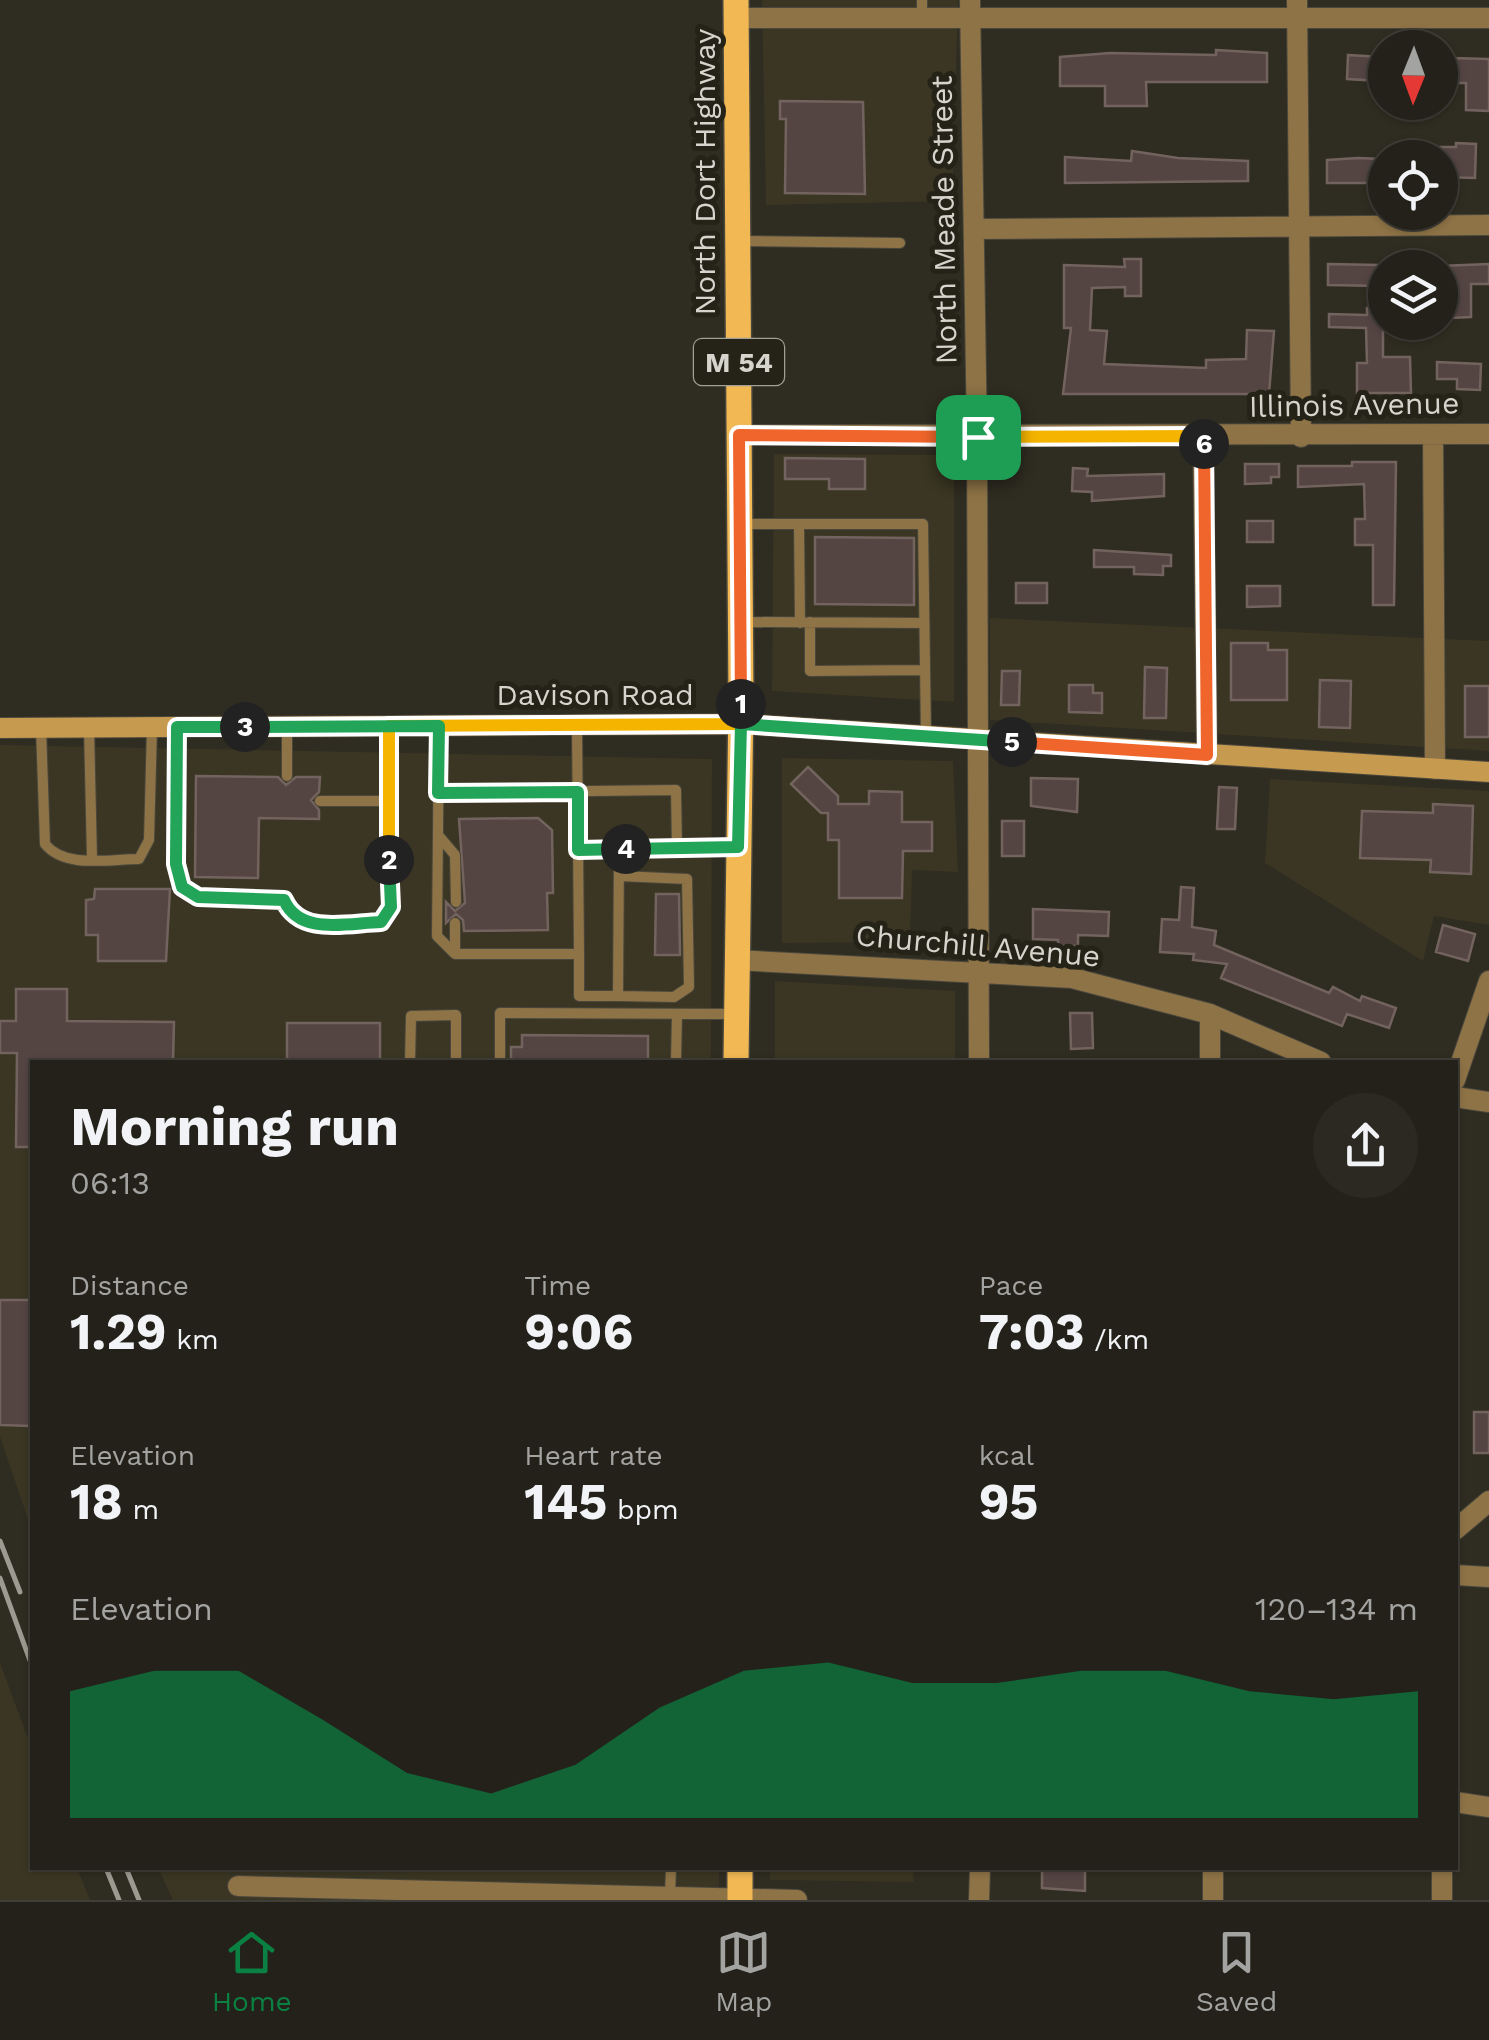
<!DOCTYPE html>
<html lang="en">
<head>
<meta charset="utf-8">
<style>
  :root { --surface:#232119; --page:#2b2922; --text:#f1f3f6; --muted:#a3a3a2; --line:#403e38; --accent:#0b8043 }
  body { margin:0; font-family:"Work Sans",sans-serif; background:var(--page); color:var(--text); height:100vh; display:flex; flex-direction:column; font-size:38px; white-space:nowrap }
  * { box-sizing:border-box; margin:0 }
  p { font-size:32px; color:var(--muted) }
  .icon { flex:none; width:55px; height:55px; fill:none; stroke:currentColor; stroke-width:2; stroke-linecap:round; stroke-linejoin:round }
  .map { position:relative; flex:1; overflow:hidden }
  .side { position:absolute; left:30px; top:1060px; width:1428px; height:810px; display:flex; flex-direction:column; background:var(--surface); border-radius:0px; box-shadow:0 2px 8px #0004,0 0 0 2px var(--line) }
  .side>* { flex:none }
  .needle { width:65px; rotate:181deg }
  .fabs { position:absolute; left:1368px; top:30px; display:grid; gap:20px }
  .fabs a { display:grid; place-items:center; width:90px; height:90px; border-radius:50%; background:var(--surface); box-shadow:0 2px 8px #0004,0 0 0 2px var(--line); font-size:50px }
  .pin { position:absolute; display:grid; place-items:center; width:85px; height:85px; color:#fff; margin:-42px; border-radius:20px; box-shadow:0 5px 15px #0006 }
  .km { position:absolute; width:50px; height:50px; margin:-25px; border-radius:50%; background:#222; color:#fff; font-size:28px; line-height:50px; text-align:center }
  .round { display:grid; place-items:center; flex:none; width:105px; height:105px; border-radius:52px; background:var(--page) }
  .overview { display:flex; align-items:center; justify-content:space-between; height:170px; padding:0 40px }
  h1 { font-size:55px; font-weight:700; line-height:75px }
  .stats { display:grid; grid-template-columns:repeat(3,1fr); gap:15px; height:170px; padding:10px 40px }
  .stats div { display:grid; align-content:center }
  .stats b { font-size:50px; font-weight:700 }
  .stats small { font-size:28px; font-weight:400 }
  .stats p { font-size:28px }
  .chart { height:280px; padding:20px 40px }
  .chart p { display:flex; justify-content:space-between }
  .chart svg { width:100%; height:180px; margin-top:10px; fill:var(--accent); opacity:.7 }
  .menu { display:flex; justify-content:space-around; align-items:center; height:140px; border-top:2px solid var(--line); background:var(--surface); font-size:28px; color:var(--muted) }
  .menu a { display:grid; justify-items:center; gap:5px }
  .menu .on { color:var(--accent) }
  .map>svg:first-child { display:block }
  .built { fill:#3a3623 }
  .building { fill:#544542; stroke:#73635f; stroke-width:2.5 }
  .lines { fill:none; stroke-linecap:round; stroke-linejoin:round }
  .service-casing { stroke:#4a473d; stroke-width:12 }
  .minor-casing { stroke:#4a473d; stroke-width:22 }
  .secondary-casing { stroke:#4a473d; stroke-width:22 }
  .primary-casing { stroke:#4a473d; stroke-width:28 }
  .service { stroke:#8e7346; stroke-width:10 }
  .minor { stroke:#8e7346; stroke-width:20 }
  .secondary { stroke:#c69a4f; stroke-width:20 }
  .primary { stroke:#f1b853; stroke-width:25 }
  .rail { stroke:#9c9a91; stroke-width:5 }
  .split-1-casing { stroke:#fff; stroke-width:20 }
  .split-2-casing { stroke:#fff; stroke-width:20 }
  .split-3-casing { stroke:#fff; stroke-width:20 }
  .split-4-casing { stroke:#fff; stroke-width:20 }
  .split-5-casing { stroke:#fff; stroke-width:20 }
  .split-6-casing { stroke:#fff; stroke-width:20 }
  .split-7-casing { stroke:#fff; stroke-width:20 }
  .split-1 { stroke:#f0652b; stroke-width:12 }
  .split-2 { stroke:#f5b400; stroke-width:12 }
  .split-3 { stroke:#22a559; stroke-width:12 }
  .split-4 { stroke:#22a559; stroke-width:12 }
  .split-5 { stroke:#22a559; stroke-width:12 }
  .split-6 { stroke:#f0652b; stroke-width:12 }
  .split-7 { stroke:#f5b400; stroke-width:12 }
  .labels { text-anchor:middle; stroke-width:10; stroke-linejoin:round; paint-order:stroke }
  .shield { fill:#252317; stroke:#a1a096; stroke-width:2.5 }
  .shield-label { font-size:28px; font-weight:bold; fill:#d6d5cd }
  .street-label { font-size:30px; fill:#d6d5cd; stroke:#252317 }
</style>
</head>
<body>
<div class="map">
<svg width="1489" height="1900" viewBox="0 0 1489 1900">
  <rect width="100%" height="100%" fill="#2f2c21"/>
  <path class="built" d="M762,0H958L952,201L766,205Z
    M774,454L954,455V702L772,691Z
    M990,618L1489,641V751L990,720Z
    M0,745L712,759L711,1062H32V1531L0,1437Z
    M782,758L953,761L958,872L912,870L910,942L782,943Z
    M1270,779L1489,791V925L1434,916L1423,961L1265,863Z
    M775,981L955,991V1062H775Z
    M0,1663L32,1749V1868H77L90,1900H0Z
    M158,1868H719V1900H173Z
    M770,1868H913L914,1882L770,1880Z"/>
  <path class="building" d="M1216,50L1267,53V82H1146L1147,106H1105V86H1060V57L1110,53L1216,55Z
    M1348,55L1382,57L1380,81L1347,79Z
    M1450,58L1489,59V111L1466,110V83H1449Z
    M780,101L863,102L865,194L785,193L786,119H780Z
    M1456,143L1476,144L1475,178L1440,177V147H1456Z
    M1132,151L1178,158L1248,161V181L1065,183V157L1131,161Z
    M1358,158L1381,159L1380,183H1327V160Z
    M1124,259H1141V296H1125V287L1092,288L1090,330L1107,331L1104,364L1206,368V360L1246,359L1247,330L1274,331L1269,394H1063L1071,328H1064V265L1125,267Z
    M1328,264L1379,265V286L1328,285Z
    M1489,264V284H1471V317L1451,318V295H1440V266Z
    M1367,308L1383,309V357H1410L1411,393H1357V363H1367L1366,328L1329,327V314L1367,315Z
    M1437,362L1481,364L1480,390L1457,389V379H1437Z
    M785,458L865,459V489H829V479H785Z
    M1352,462H1396L1394,605H1373V545H1355V519H1365L1364,484L1298,487V466H1352Z
    M1245,464H1279V477H1271V483L1245,484Z
    M1073,468L1088,469L1087,476L1164,474V496L1092,501V492L1072,491Z
    M1247,521H1273V542H1247Z
    M815,537L914,538V605L815,604Z
    M1094,550L1171,555V566H1163V575L1134,574V567H1094Z
    M1016,583H1047V603H1016Z
    M1247,586H1280V606L1247,607Z
    M1231,643H1268V650H1287V700H1231Z
    M1145,667L1167,668L1166,718H1144Z
    M1002,671H1020L1019,705H1001Z
    M1320,680L1351,681L1350,728L1319,727Z
    M1069,685H1093V693H1102V713L1069,712Z
    M1465,686H1489V737H1465Z
    M808,767L838,796V804H869V791L902,792V822H932V851H903L902,898H839V840H828V813H821L791,784Z
    M196,776L278,777L286,785L296,777H320L319,792L311,800L319,810V819L259,818L258,878L195,877Z
    M1031,778L1078,779L1077,812L1031,806Z
    M1219,787L1237,788L1235,829H1217Z
    M1433,804L1473,806L1471,874L1430,872L1431,860L1360,858L1362,811L1433,813Z
    M538,818L552,830L553,893H547L548,930L464,931L463,920L456,914L446,923V902L455,911L465,903L459,819Z
    M1002,821H1024V856H1002Z
    M1181,887L1194,888L1192,927L1216,931L1214,945L1329,993L1333,987L1360,1001L1362,996L1396,1008L1389,1028L1347,1014L1342,1026L1221,978L1227,964L1193,960L1194,954L1160,952L1162,919L1179,920Z
    M95,889H170L166,961H98V935H86V900L94,899Z
    M656,894H679L680,955H655Z
    M1033,909L1109,912L1108,936L1078,935V946H1058V940L1033,939Z
    M1443,925L1475,934L1468,961L1436,952Z
    M16,989H67V1021L174,1022L173,1062H32V1147H16L17,1053H0V1021H16Z
    M1070,1013H1092L1093,1048L1071,1049Z
    M287,1023H380V1062H287Z
    M522,1035L648,1036V1062H522L511,1059V1047H522Z
    M0,1300H32V1426L0,1425Z
    M1474,1412H1489V1453H1474Z
    M1042,1868H1085V1891L1042,1888Z"/>
  <g class="lines">
    <defs>
      <path id="service" d="M922,0V19
        M739,241L900,243
        M740,524H923L926,735
        M799,524L800,623
        M740,622L924,623
        M810,622V671L925,670
        M439,726L437,936L455,954H579L577,725
        M287,727V776
        M41,728L45,844C65,869 109,859 139,859L149,840L152,727
        M89,728L92,859
        M177,728L176,864L182,887L198,897L283,900C300,936 347,923 381,922L391,907L389,726
        M438,793L676,790L677,848
        M320,801H388
        M438,835L455,855L456,902
        M578,850L737,847
        M455,954V923
        M579,954V996H618L619,849
        M618,996L674,997L689,987L687,879L619,876
        M410,1062L411,1016L456,1015V1062
        M500,1062V1013L734,1014
        M676,1062L677,1014
        M670,1895L671,1868"/>
      <path id="minor" d="M970,0L977,437L979,1062
        M1297,0L1301,437
        M736,18H1489
        M975,229L1489,225
        M1433,434L1435,769
        M739,435L1489,434
        M1203,436L1207,755
        M736,960L1072,978L1210,1014L1321,1062
        M1210,1014V1062
        M1455,1080L1489,981
        M1455,1097L1489,1102
        M1455,1530L1489,1501
        M1455,1575L1489,1577
        M1455,1802L1489,1807
        M1213,1868V1900
        M1442,1868V1900
        M238,1886L797,1900
        M979,1900L980,1868"/>
      <path id="secondary" d="M0,728L741,724L1489,772"/>
      <path id="primary" d="M736,0L741,699L736,1062
        M740,1868V1900"/>
    </defs>
    <use href="#service" class="service-casing"/>
    <use href="#minor" class="minor-casing"/>
    <use href="#secondary" class="secondary-casing"/>
    <use href="#primary" class="primary-casing"/>
    <use href="#service" class="service"/>
    <use href="#minor" class="minor"/>
    <use href="#secondary" class="secondary"/>
    <use href="#primary" class="primary"/>
    <path class="rail" d="M0,1541L20,1592
      M0,1578L32,1666
      M106,1868L119,1900
      M126,1868L139,1900"/>
  </g>
  <g class="lines">
    <defs>
      <path id="split-1" d="M741,704L739,435L978,437"/>
      <path id="split-2" d="M389,860V726L741,724V704"/>
      <path id="split-3" d="M245,727H177L176,864L182,887L198,897L284,900C300,936 347,923 381,922L391,907L389,860"/>
      <path id="split-4" d="M245,727L439,726L438,793L578,792V850L626,849"/>
      <path id="split-5" d="M626,849L738,847L741,724L1012,742"/>
      <path id="split-6" d="M1012,742L1207,755L1204,444"/>
      <path id="split-7" d="M978,437L1204,436V444"/>
    </defs>
    <use href="#split-1" class="split-1-casing"/>
    <use href="#split-2" class="split-2-casing"/>
    <use href="#split-3" class="split-3-casing"/>
    <use href="#split-4" class="split-4-casing"/>
    <use href="#split-5" class="split-5-casing"/>
    <use href="#split-6" class="split-6-casing"/>
    <use href="#split-7" class="split-7-casing"/>
    <use href="#split-1" class="split-1"/>
    <use href="#split-2" class="split-2"/>
    <use href="#split-3" class="split-3"/>
    <use href="#split-4" class="split-4"/>
    <use href="#split-5" class="split-5"/>
    <use href="#split-6" class="split-6"/>
    <use href="#split-7" class="split-7"/>
  </g>
  <g class="labels">
    <rect class="shield" x="694" y="339" width="90" height="46" rx="8"/>
    <g class="shield-label">
      <text x="739" y="372">M 54</text>
    </g>
    <g class="street-label">
      <text transform="translate(705 172) rotate(-90)" y="10">North Dort Highway</text>
      <text transform="translate(944 220) rotate(-91)" y="10">North Meade Street</text>
      <text transform="translate(1354 405) rotate(-1)" y="10">Illinois Avenue</text>
      <text x="595" y="705">Davison Road</text>
      <text transform="translate(978 946) rotate(5)" y="10">Churchill Avenue</text>
    </g>
  </g>
</svg>
<div class="fabs">
<a><svg class="needle" viewBox="-14 -14 28 28"><path d="M0-13l5 13h-10z" fill="#e53935"/><path d="M0 13l5-13h-10z" fill="#a3a3a2"/></svg></a>
<a><svg class="icon" aria-label="locate" viewBox="0 0 24 24"><circle cx="12" cy="12" r="6"/><path d="M12 2v4M12 18v4M2 12h4M18 12h4"/></svg></a>
<a><svg class="icon" aria-label="layers" viewBox="0 0 24 24"><path d="M12 4l9 5-9 5-9-5zM3 14l9 5 9-5"/></svg></a>
</div>
<div class="pin" style="left:978px;top:437px;background:#1e9e55"><svg class="icon" aria-label="arrive" viewBox="0 0 24 24"><path d="M6 21V4h12l-3 4 3 4H6"/></svg></div>
<b class="km" style="left:741px;top:704px">1</b>
<b class="km" style="left:389px;top:860px">2</b>
<b class="km" style="left:245px;top:727px">3</b>
<b class="km" style="left:626px;top:849px">4</b>
<b class="km" style="left:1012px;top:742px">5</b>
<b class="km" style="left:1204px;top:444px">6</b>
<section class="side">
<div class="overview"><div><h1>Morning run</h1><p>06:13</p></div><a class="round"><svg class="icon" aria-label="share" viewBox="0 0 24 24"><path d="M12 15V3M7 8l5-5 5 5M5 13v7h14v-7"/></svg></a></div>
<div class="stats">
<div><p>Distance</p><b>1.29<small> km</small></b></div>
<div><p>Time</p><b>9:06</b></div>
<div><p>Pace</p><b>7:03<small> /km</small></b></div>
</div>
<div class="stats">
<div><p>Elevation</p><b>18<small> m</small></b></div>
<div><p>Heart rate</p><b>145<small> bpm</small></b></div>
<div><p>kcal</p><b>95</b></div>
</div>
<div class="chart"><p><span>Elevation</span>120–134 m</p>
<svg viewBox="0 0 160 44" preserveAspectRatio="none"><path d="M0 44V13L10 8L20 8L30 20L40 33L50 38L60 31L70 17L80 8L90 6L100 11L110 11L120 8L130 8L140 13L150 15L160 13V44z"/></svg>
</div>
</section>
</div>
<nav class="menu">
<a class="on"><svg class="icon" aria-label="home" viewBox="0 0 24 24"><path d="M3 11l9-7 9 7M6 9v11h12V9"/></svg>Home</a>
<a><svg class="icon" aria-label="map" viewBox="0 0 24 24"><path d="M3 6l6-2 6 2 6-2v14l-6 2-6-2-6 2zM9 4v14M15 6v14"/></svg>Map</a>
<a><svg class="icon" aria-label="saved" viewBox="0 0 24 24"><path d="M7 4h10v16l-5-4-5 4z"/></svg>Saved</a>
</nav>
</body>
</html>
